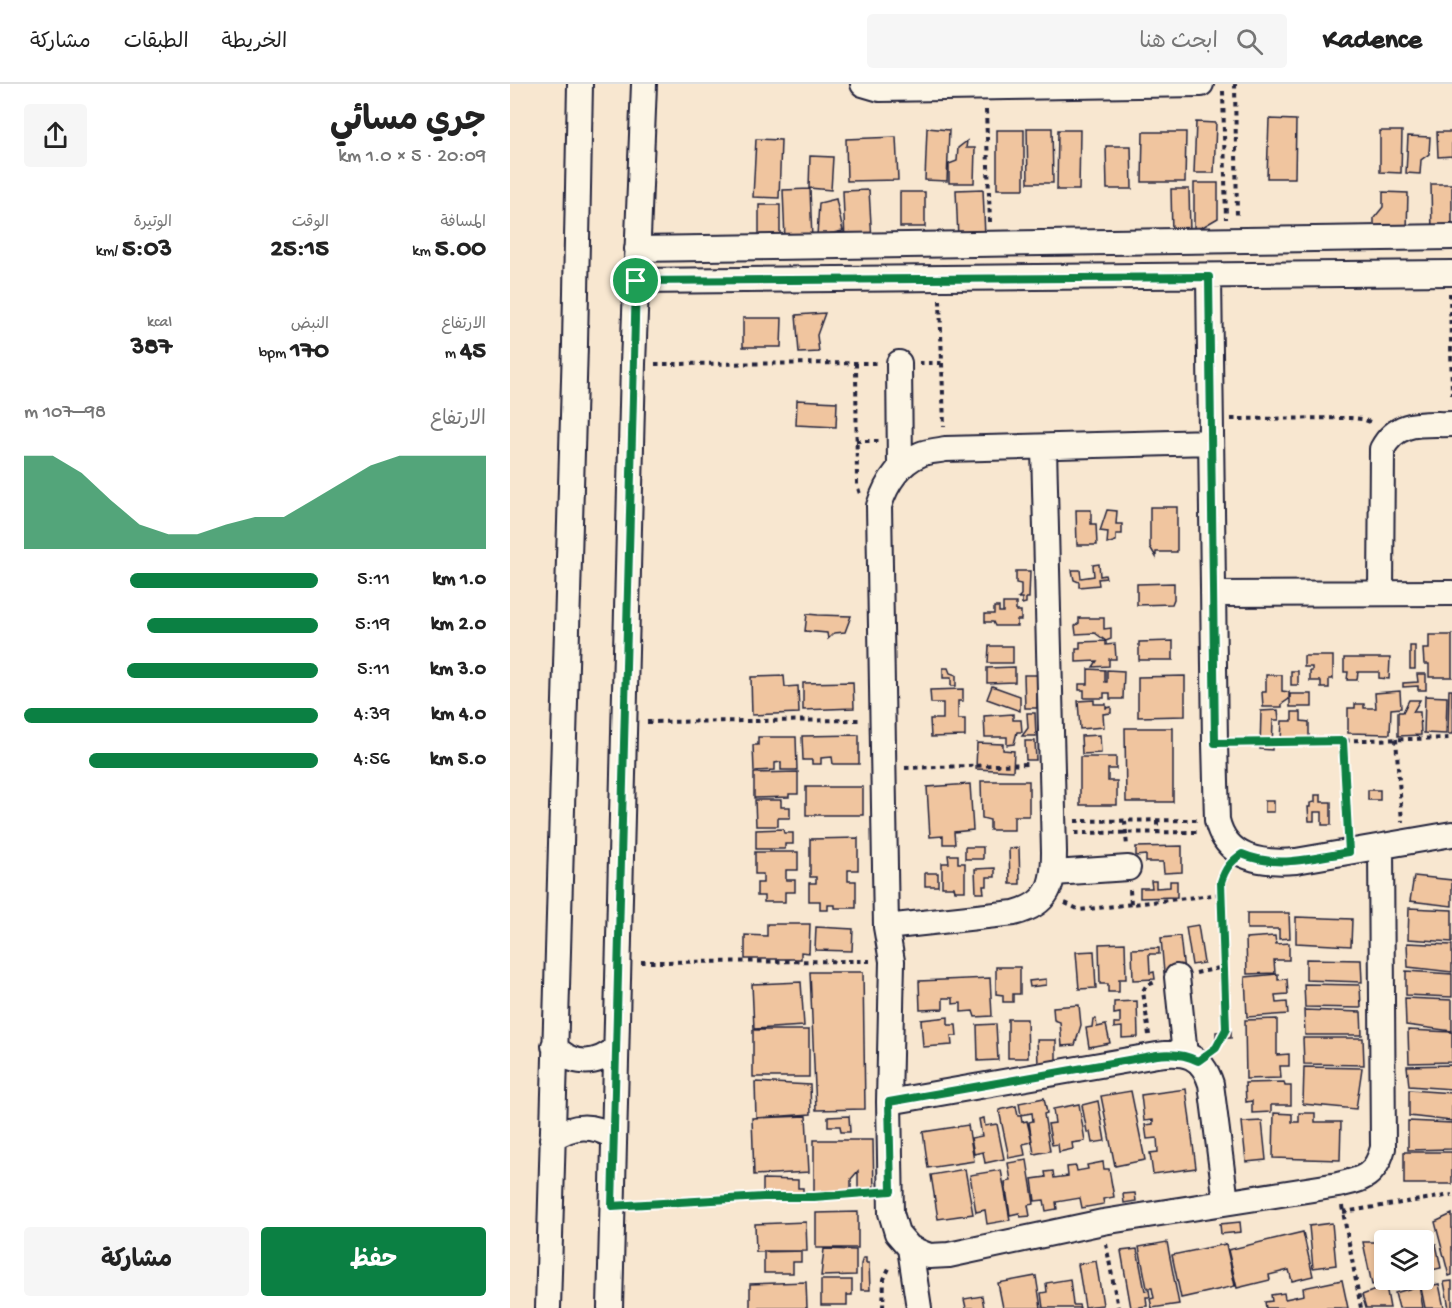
<!DOCTYPE html>
<html lang="ar">
<head>
<meta charset="utf-8">
<style>
  :root { --surface:#fff; --page:#f6f6f6; --text:#222; --muted:#767676; --line:#e0e0e0; --accent:#0b8043 }
  body { margin:0; font-family:"Gochi Hand","Playpen Sans Arabic",sans-serif; background:var(--page); color:var(--text); direction:rtl; height:100vh; display:flex; flex-direction:column; font-size:22px; white-space:nowrap }
  * { box-sizing:border-box; margin:0 }
  p { font-size:20px; color:var(--muted) }
  .icon { flex:none; width:33px; height:33px; fill:none; stroke:currentColor; stroke-width:2; stroke-linecap:round; stroke-linejoin:round }
  .map { position:relative; flex:1; overflow:hidden; direction:ltr }
  .drawer { display:flex; flex-direction:column; background:var(--surface); width:510px }
  .drawer>* { flex:none }
  .fabs { position:absolute; left:864px; top:1146px; display:grid; gap:12px }
  .fabs a { display:grid; place-items:center; width:60px; height:60px; border-radius:6px; background:var(--surface); box-shadow:0 3px 9px #0003; font-size:30px }
  .pin { position:absolute; display:grid; place-items:center; width:51px; height:51px; color:#fff; margin:-26px; border:3px solid #fff; border-radius:50%; box-shadow:0 2px 6px #0007 }
  .round { display:grid; place-items:center; flex:none; width:63px; height:63px; border-radius:6px; background:var(--page) }
  .overview { display:flex; align-items:center; justify-content:space-between; height:102px; padding:0 24px }
  h1 { font-size:33px; font-weight:700; line-height:45px }
  .stats { display:grid; grid-template-columns:repeat(3,1fr); gap:9px; height:102px; padding:6px 24px }
  .stats div { display:grid; align-content:center }
  .stats b { font-size:26px; font-weight:700 }
  .stats small { font-size:16px; font-weight:400 }
  .stats p { font-size:16px }
  .chart { height:168px; padding:12px 24px }
  .chart p { display:flex; justify-content:space-between }
  .chart svg { width:100%; height:108px; margin-top:6px; fill:var(--accent); opacity:.7 }
  .action { display:flex; gap:12px; margin-top:auto; padding:12px 24px }
  .action a { flex:1; height:69px; border-radius:6px; background:var(--accent); color:#fff; font-size:24px; font-weight:700; line-height:69px; text-align:center }
  .action a+a { background:var(--page); color:var(--text) }
  ul { padding:0 24px; list-style:none; font-size:20px }
  li { display:grid; grid-template-columns:96px 72px 1fr; align-items:center; height:45px }
  li i { height:15px; border-radius:8px; background:var(--accent) }
  header { display:flex; align-items:center; gap:36px; box-sizing:border-box; height:84px; padding:0 30px; background:var(--surface); border-bottom:2px solid var(--line) }
  header strong { font-size:28px }
  nav { display:flex; gap:33px; margin-inline-start:auto; font-size:21px }
  .search { width:420px; height:54px; background:var(--page); display:flex; align-items:center; gap:15px; box-sizing:border-box; padding:0 21px; border-radius:6px; color:var(--muted); font-size:22px }
  main { display:flex; flex:1; min-height:0 }
  .map>svg:first-child { display:block }
  .building { fill:#f0c59f; stroke:#22223b; stroke-width:1.5 }
  .lines { fill:none; stroke-linecap:round; stroke-linejoin:round }
  .minor-casing { stroke:#22223b; stroke-width:28 }
  .path { stroke:#22223b; stroke-width:4; stroke-dasharray:4.5 4.5; stroke-linecap:butt }
  .minor { stroke:#fcf5e5; stroke-width:24 }
  .route-casing { stroke:#fff; stroke-width:12 }
  .route { stroke:#0b8043; stroke-width:8 }
</style>
</head>
<body>
<header>
<strong>Kadence</strong>
<div class="search"><svg class="icon" aria-label="search" viewBox="0 0 24 24"><circle cx="10" cy="10" r="6"/><path d="M15 15l6 6"/></svg>ابحث هنا</div>
<nav><a>الخريطة</a><a>الطبقات</a><a>مشاركة</a></nav>
</header>
<main>
<div class="map">
<svg width="942" height="1224" viewBox="0 0 942 1224">
  <rect width="100%" height="100%" fill="#f8e7d0"/>
  <filter id="ink" filterUnits="userSpaceOnUse"><feTurbulence type="fractalNoise" baseFrequency=".0167" numOctaves="2"/><feDisplacementMap in="SourceGraphic" scale="12" xChannelSelector="R" yChannelSelector="G"/><feConvolveMatrix kernelMatrix="1 2 1 2 8 2 1 2 1" color-interpolation-filters="sRGB"/></filter>
  <g filter="url(#ink)">
    <path class="building" d="M759,35L786,36L785,94H757Z
      M686,38L706,39L704,89H684Z
      M417,44L439,46L437,97L415,96Z
      M517,44H542L543,99H518Z
      M487,46H514V105H487Z
      M548,46H570L569,106H547Z
      M870,47H892L891,89L870,88Z
      M633,48H676L675,98H632Z
      M927,48H942V72L928,73Z
      M898,52L920,53L919,70L911,76L910,90L896,89Z
      M386,53L388,96L337,97L336,55Z
      M246,55L271,56L269,114L243,113Z
      M457,57L456,64H465L464,99H439V80L447,77L448,64Z
      M596,62H621L622,105H597Z
      M300,72L323,73L321,106L299,104Z
      M684,99H708V134L684,148Z
      M921,100H942V149H922Z
      M300,105L302,155L275,156L273,106Z
      M473,105L475,153L448,154L446,106Z
      M661,105H679L680,149L662,150Z
      M359,106L362,157L335,158L333,107Z
      M390,108H415V143H390Z
      M873,108L898,109L897,146L864,145V134L873,123Z
      M326,115L333,147L307,152L309,119Z
      M249,121H270V156H249Z
      M315,229L307,251L309,268L289,269L286,231Z
      M233,234H272L271,263H233Z
      M287,316L327,318L326,343L286,341Z
      M640,423H667V468H646V473L640,463Z
      M566,426H581V440H586L587,461H567Z
      M597,426L607,427L606,440H612V450H606V457L597,460L598,448L590,447Z
      M589,480L590,492L595,491L596,494L588,495L589,501L569,503V498L564,496L562,486H570L571,494L584,492L583,481Z
      M506,487H520L519,514H516V519L512,520V514H508L511,511V500L506,499Z
      M664,499V515L662,520L627,521V500Z
      M493,519H506V527H511V536H507V542H485L483,538H475V530H484V523H489V528H493Z
      M297,530L308,531L341,532L335,548L324,549L318,555L317,549L295,547Z
      M569,534H594V545L601,544V555L596,557L585,549L566,550L565,542L569,539Z
      M919,551H942V593H919V580H914L913,565H919Z
      M596,557V561L605,560L606,575H599V582L583,583L587,577L566,578V565H570V558Z
      M663,557V576H629V558Z
      M479,562H503V579H478Z
      M900,562H905V585H900Z
      M794,572H823V595H819V604H811V597H800V587H802V583H794Z
      M834,574H880L879,595L869,594V588H848L847,596H837L838,588H834Z
      M505,583V598L477,599V584Z
      M433,584H438L440,589L446,591V602H441V594H433Z
      M578,585L595,586V598H597V586L614,587L613,615H600V609H594V614H574V606H569V600H578Z
      M781,587H788V601H781Z
      M907,590H916V606H908V602L893,603V599L908,598Z
      M514,591H527V624H515Z
      M756,591H772V607L779,608V615L772,620V623H753L752,608H756Z
      M274,592L275,603L288,602L289,629L242,631L241,593Z
      M675,592V632L628,633V593Z
      M343,598L344,624L293,626V599Z
      M482,602L510,612V627L477,615Z
      M453,605V617H448V635H455V652L421,653L420,635H433V619H421L420,606Z
      M939,606H942V650H938Z
      M890,607L891,624L881,625L880,650L838,649V624H845V620H854V624H866L865,609Z
      M780,610H802V623H780Z
      M915,612L937,613L936,650L914,649Z
      M584,616V620H596V624L601,623V629L593,630L594,643L570,645L568,617Z
      M899,616H910L903,628H910L911,651L888,652V628H893Z
      M768,626L769,636H763L762,666L750,665L751,627Z
      M782,628H791V637L799,638V658L771,657L772,637H782Z
      M517,629H525L526,652H512L518,644Z
      M503,630V636H511L512,648H507L504,660L497,661V653H475L474,632Z
      M615,644H663V718H616Z
      M349,651V680H323L322,673L311,674V680H302V676H293L292,652Z
      M590,651L591,669L572,670L571,652Z
      M248,653H286L287,686H271V678L265,679V686L244,687L243,661H248Z
      M515,657H525L526,676H516Z
      M467,659L493,660V666L504,667L503,687L466,685Z
      M570,673H606V685H598V697H607V721H570Z
      M288,688V710H279V713L244,714V689Z
      M471,697H519V732H504V746H480V736L472,734Z
      M460,700L463,746L444,748L445,760H433V752L420,753L417,703Z
      M296,703H353V731H296Z
      M858,706H870V716H858Z
      M805,711H811V718H821V741H812V728H804V737H799L798,723H800V719L805,718Z
      M245,716H271V723H280V734H268V742H246Z
      M755,717H764V728H755Z
      M273,745L274,749H283V760H275V765H246V746Z
      M348,754V786H338V797H346V824H325V821H318V826H310V817H299V799H306V793H300V755Z
      M672,762V788L654,789L653,778H636V771L626,772V763Z
      M455,763H473V775H455Z
      M509,764L510,800H500L499,765Z
      M245,768H288V786H276V796H285V808H275V818H254V812H247V799H253V790H245Z
      M438,771H448V779H455V807H445L444,803H432V779H439Z
      M485,784V793H477V802H473L474,809H466L465,785Z
      M415,789H428V802H415Z
      M904,792L942,796V822L900,817Z
      M641,797H646V804L660,803V797H667V813L630,814V804H642Z
      M899,824L942,826V858L898,855Z
      M737,829H779L780,854L769,855V845H737Z
      M786,833L842,835L841,862L786,859Z
      M257,840H300L299,869L291,868V875H235V851L257,852Z
      M688,841L694,879L682,881L676,843Z
      M306,843L343,845L342,867L305,866Z
      M670,852L674,887L654,889L651,854Z
      M765,852L766,860L779,859V876H764L765,889L737,890L736,854Z
      M615,859L616,895H609V908H598V900H590L589,860Z
      M897,859L942,861V888L898,883Z
      M649,864V870H639L640,889L644,888L645,895L623,896L622,865Z
      M584,867L586,904L569,905L566,868Z
      M796,875L851,876L852,898L796,896Z
      M486,883H510V910H503V918H493V911L486,910Z
      M896,887L942,890V913L896,911Z
      M300,888H353L355,1025L306,1026Z
      M768,890V896L777,895L778,910L765,911L766,919L777,918L778,930L737,933L735,893Z
      M480,894L482,932L465,933L463,927L451,928V919L443,920V914H433V925L410,926L409,897Z
      M536,895V901L520,903L519,897Z
      M291,898L294,942L244,945L242,900Z
      M794,900L850,901L851,924L795,923Z
      M895,914L942,916V947L896,941Z
      M627,917L628,953L612,954V943L604,944V939H610V929L604,930V918Z
      M569,921L571,941L565,961L552,962L550,938L544,936L543,923Z
      M794,926L851,928L852,951H795Z
      M438,933V941H446L447,952H441L442,961L413,963L411,936Z
      M498,935H517L518,974H498Z
      M583,935H586L587,943L596,941L600,959L579,963L576,944L582,943Z
      M767,935V971L779,970V982H770L771,994L736,995L735,936Z
      M486,940L488,976L468,977L467,941Z
      M243,946H299V993H243Z
      M898,946L942,948V978L899,979Z
      M721,947V954H706V948Z
      M793,954H853L854,981L794,980Z
      M527,956H546V980H528Z
      M942,981V1005L899,1002L897,982Z
      M794,983L852,984L846,1025L793,1020Z
      M245,998L300,1001L301,1030L246,1034Z
      M774,998L775,1002H781V1021H761V1028L742,1029V1017L736,1018L735,999Z
      M676,1005L686,1084L643,1090L640,1069L648,1068L647,1054L637,1055L635,1041L643,1040V1036L634,1037L631,1011Z
      M899,1006L942,1009V1037L899,1032Z
      M621,1007L635,1076L605,1082L591,1012Z
      M534,1014L537,1029L534,1030L540,1067L524,1070L519,1038L523,1037L522,1029L511,1031L509,1019Z
      M588,1017L595,1057L582,1059L580,1048H577L572,1021Z
      M569,1020L575,1057L562,1059L563,1065L549,1068L548,1060L542,1061L538,1040L545,1039L543,1025Z
      M506,1022L508,1032H511L512,1038L517,1037L522,1058L513,1060L515,1071L499,1074L489,1026Z
      M764,1029L782,1030V1038H789V1029H805V1038H831L830,1076L763,1074Z
      M296,1032L299,1088L244,1091L242,1034Z
      M339,1032L340,1048H331L330,1042H318V1033Z
      M474,1034L475,1042L487,1040L494,1075L475,1079L473,1068L464,1070L461,1054L472,1052L469,1035Z
      M752,1037L756,1076L736,1078L732,1038Z
      M898,1037L942,1039V1065L898,1066Z
      M458,1041L464,1077L418,1084L413,1048Z
      M304,1056H363L364,1109H348V1087L341,1095V1110L304,1113Z
      M894,1068H942V1100H894Z
      M517,1076L524,1120L518,1121L520,1132L510,1133L509,1129L500,1131L495,1098L501,1097L498,1079Z
      M593,1078L594,1085H599L604,1113L593,1115L594,1120L572,1124L570,1114L546,1118L547,1125L536,1127L534,1116L525,1117L522,1095L536,1093L535,1088L543,1087L544,1094L558,1092L557,1083L566,1082L567,1087L578,1085L577,1081Z
      M455,1085L463,1130L428,1135L421,1091Z
      M491,1086L500,1136L477,1140L475,1126L466,1128L460,1091Z
      M253,1095L288,1096V1104H293V1114L253,1113Z
      M625,1109L626,1117L614,1119L613,1110Z
      M348,1128V1164H306V1129Z
      M942,1130V1191L939,1192L925,1138Z
      M296,1138L297,1167L246,1168L245,1140Z
      M730,1138L731,1148L711,1150L710,1140Z
      M822,1139L826,1181L803,1184L799,1142Z
      M793,1148L803,1192L782,1197L779,1186L759,1191L760,1196L727,1204L718,1166Z
      M657,1158L669,1220L642,1224L640,1215L644,1214L642,1204H637L629,1163Z
      M853,1158H874V1196H889L862,1201Z
      M716,1160L725,1202L671,1214L662,1171Z
      M914,1160H926L931,1184L921,1186L922,1193L914,1195Z
      M314,1165L346,1166V1191L311,1192Z
      M627,1165L635,1207L639,1206L640,1213H636L637,1222L621,1224L611,1167Z
      M254,1167H291V1178H283V1189H254Z
      M353,1174H356V1179H359L360,1206H351V1180Z
      M586,1177L593,1221L575,1223L568,1180Z
      M526,1192L531,1224H493L488,1199Z
      M560,1195L563,1221H569L570,1224H533L531,1209L537,1208L536,1199Z
      M311,1196H342V1211H337V1221H311Z
      M832,1196L838,1224H756L755,1218L762,1217L761,1211L774,1209L775,1215L794,1211L793,1204Z
      M942,1197V1224H939L934,1198Z
      M296,1198L297,1224H240V1200Z
      M929,1200L934,1224H915L911,1204Z
      M876,1202L880,1224H856L852,1211Z
      M909,1202L913,1224H889L885,1209Z
      M472,1212L474,1224H456L454,1215Z"/>
    <g class="lines">
      <defs>
        <path id="minor" d="M353,0L370,5L691,0
          M127,165L942,153
          M699,193L705,659L707,736C716,775 751,780 786,777L942,750
          M126,197L942,189
          M389,279L390,384
          M701,358L435,365C427,367 418,367 411,370C389,379 376,400 369,422L376,843L382,877L379,1018L381,1129L387,1149L400,1164L419,1172L439,1171L593,1138L828,1101C854,1095 865,1092 873,1064L871,763
          M871,509L872,365C888,335 913,341 942,340
          M703,510L942,509
          M544,789L618,784
          M376,843L504,829C539,820 544,801 544,768L534,364
          M667,893L675,971
          M44,962C62,982 86,982 105,965
          M379,1018L647,971C675,967 692,971 701,1000L716,1118
          M42,1055C63,1040 83,1040 104,1053
          M400,1164L409,1224
          M38,1224L65,260L70,0
          M100,1224L123,280L134,0"/>
      </defs>
      <use href="#minor" class="minor-casing"/>
      <path class="path" d="M725,0L727,134
        M713,7L716,135
        M476,26L480,138
        M940,209L942,311
        M430,216L434,343
        M346,279L347,401L350,410
        M409,279H432
        M145,280L369,279
        M721,335L841,334L852,335L863,339
        M346,357H369
        M137,638L351,636
        M886,655L892,738
        M833,657L838,746
        M727,659L942,654
        M395,684L520,680
        M565,737L687,736
        M615,737L617,763
        M647,737V748
        M565,749L690,748
        M620,806L621,820
        M555,819L570,826L711,810
        M131,878L360,877
        M686,889L714,883
        M639,951L633,907L636,902L647,897
        M705,965L712,955L716,945L711,798L716,785
        M124,1121L253,1113H304L359,1109
        M832,1122L851,1224
        M833,1128L942,1111
        M596,1160L608,1224
        M373,1224L374,1195L380,1182"/>
      <use href="#minor" class="minor"/>
    </g>
  </g>
  <g class="lines" filter="url(#ink)">
    <defs>
      <path id="route" d="M699,193L705,659L833,657L839,768C803,774 767,785 732,770C720,778 715,785 711,798L716,945L706,964L688,977C674,970 662,969 647,971L379,1018L381,1107L304,1113H253L102,1122L126,197Z"/>
    </defs>
    <use href="#route" class="route-casing"/>
    <use href="#route" class="route"/>
  </g>
</svg>
<div class="fabs">
<a><svg class="icon" aria-label="layers" viewBox="0 0 24 24"><path d="M12 4l9 5-9 5-9-5zM3 14l9 5 9-5"/></svg></a>
</div>
<div class="pin" style="left:126px;top:197px;background:#1e9e55"><svg class="icon" aria-label="arrive" viewBox="0 0 24 24"><path d="M6 21V4h12l-3 4 3 4H6"/></svg></div>
</div>
<section class="drawer">
<div class="overview"><div><h1>جري مسائي</h1><p>20:09 · 5 × 1.0 km</p></div><a class="round"><svg class="icon" aria-label="share" viewBox="0 0 24 24"><path d="M12 15V3M7 8l5-5 5 5M5 13v7h14v-7"/></svg></a></div>
<div class="stats">
<div><p>المسافة</p><b>5.00<small> km</small></b></div>
<div><p>الوقت</p><b>25:15</b></div>
<div><p>الوتيرة</p><b>5:03<small> /km</small></b></div>
</div>
<div class="stats">
<div><p>الارتفاع</p><b>45<small> m</small></b></div>
<div><p>النبض</p><b>170<small> bpm</small></b></div>
<div><p>kcal</p><b>387</b></div>
</div>
<div class="chart"><p><span>الارتفاع</span>98–107 m</p>
<svg viewBox="0 0 160 44" preserveAspectRatio="none"><path d="M0 44V6L10 6L20 13L30 24L40 34L50 38L60 38L70 34L80 31L90 31L100 24L110 17L120 10L130 6L140 6L150 6L160 6V44z"/></svg>
</div>
<ul>
<li><b>1.0 km</b>5:11<i style="width:64%"></i></li>
<li><b>2.0 km</b>5:19<i style="width:58%"></i></li>
<li><b>3.0 km</b>5:11<i style="width:65%"></i></li>
<li><b>4.0 km</b>4:39<i style="width:100%"></i></li>
<li><b>5.0 km</b>4:56<i style="width:78%"></i></li>
</ul>
<div class="action"><a>حفظ</a><a>مشاركة</a></div>
</section>
</main>
</body>
</html>
